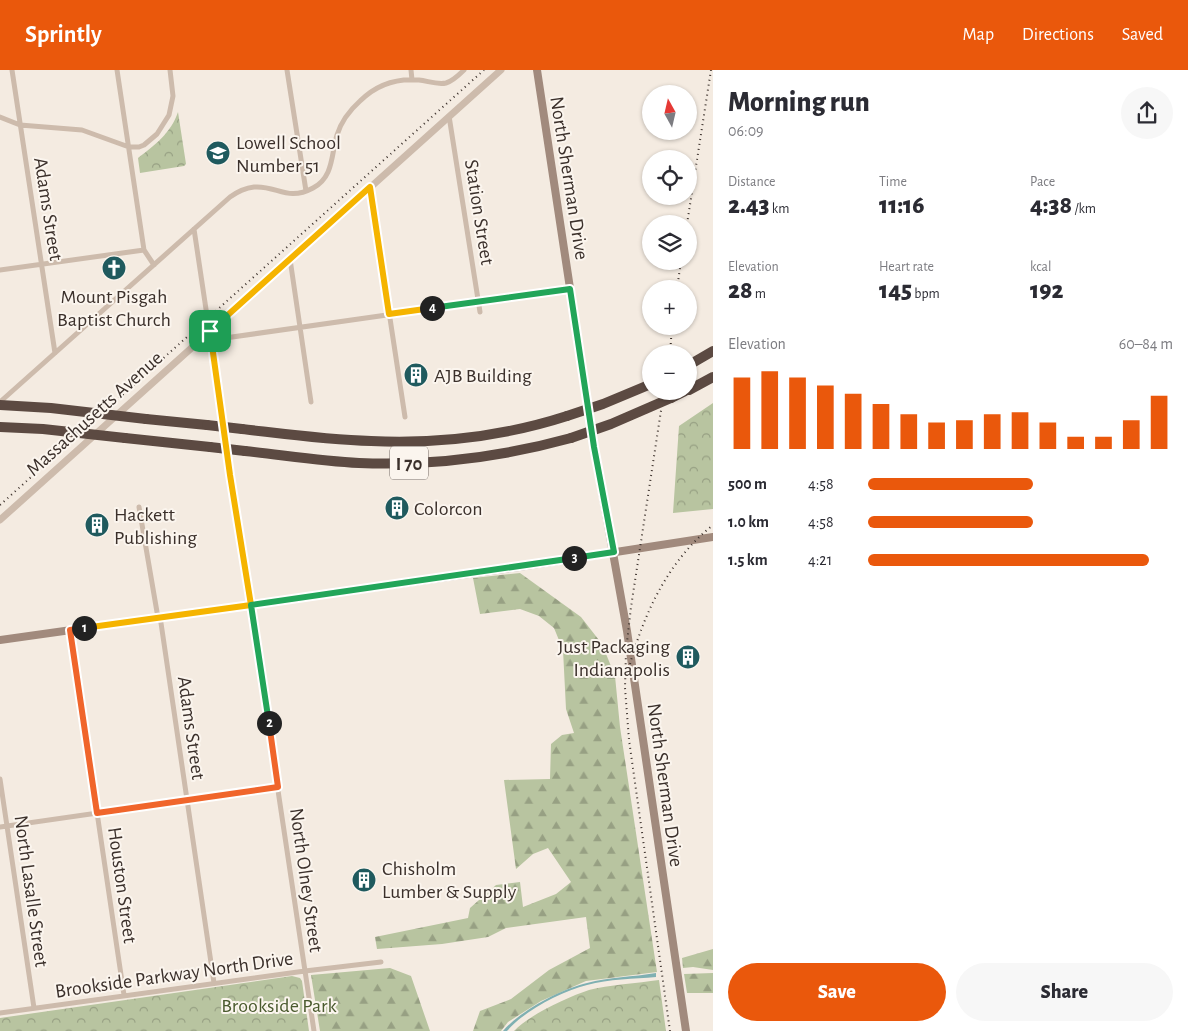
<!DOCTYPE html>
<html lang="en">
<head>
<meta charset="utf-8">
<style>
  :root { --surface:#fff; --page:#f7f7f7; --text:#2b2b33; --muted:#7c7c81; --accent:#ea580c }
  body { margin:0; font-family:"Alegreya Sans",sans-serif; background:var(--page); color:var(--text); height:100vh; display:flex; flex-direction:column; font-size:19px; white-space:nowrap }
  * { box-sizing:border-box; margin:0 }
  p { font-size:16px; color:var(--muted) }
  .icon { flex:none; width:28px; height:28px; fill:none; stroke:currentColor; stroke-width:2; stroke-linecap:round; stroke-linejoin:round }
  .map { position:relative; flex:1; overflow:hidden }
  .panel { display:flex; flex-direction:column; background:var(--surface); width:475px }
  .panel>* { flex:none }
  .needle { width:32px; rotate:352deg }
  .buttons { position:absolute; left:642px; top:15px; display:grid; gap:10px }
  .buttons a { display:grid; place-items:center; width:55px; height:55px; border-radius:50%; background:var(--surface); box-shadow:0 1px 4px #0004; font-size:25px }
  .pin { position:absolute; display:grid; place-items:center; width:42px; height:42px; color:#fff; margin:-21px; border-radius:10px; box-shadow:0 2px 8px #0006 }
  .km { position:absolute; width:25px; height:25px; margin:-12px; border-radius:50%; background:#222; color:#fff; font-size:14px; line-height:25px; text-align:center }
  .round { display:grid; place-items:center; flex:none; width:52px; height:52px; border-radius:26px; background:var(--page) }
  .head { display:flex; align-items:center; justify-content:space-between; height:85px; padding:0 15px }
  h1 { font-size:28px; font-weight:800; line-height:38px }
  .metrics { display:grid; grid-template-columns:repeat(3,1fr); gap:8px; height:85px; padding:5px 15px }
  .metrics div { display:grid; align-content:center }
  .metrics b { font-size:25px; font-weight:800 }
  .metrics small { font-size:14px; font-weight:400 }
  .metrics p { font-size:14px }
  .chart { height:140px; padding:10px 15px }
  .chart p { display:flex; justify-content:space-between }
  .chart svg { width:100%; height:90px; margin-top:5px; stroke:var(--accent); stroke-width:6 }
  .button { display:flex; gap:10px; margin-top:auto; padding:10px 15px }
  .button a { flex:1; height:58px; border-radius:30px; background:var(--accent); color:#fff; font-size:20px; font-weight:800; line-height:58px; text-align:center }
  .button a+a { background:var(--page); color:var(--text) }
  ul { padding:0 15px; list-style:none; font-size:16px }
  li { display:grid; grid-template-columns:80px 60px 1fr; align-items:center; height:38px }
  li i { height:12px; border-radius:6px; background:var(--accent) }
  header { display:flex; align-items:center; gap:30px; box-sizing:border-box; height:70px; padding:0 25px; background:var(--accent); color:#fff }
  header strong { font-size:24px }
  nav { display:flex; gap:28px; margin-inline-start:auto; font-size:18px }
  main { display:flex; flex:1; min-height:0 }
  .map>svg:first-child { display:block }
  .forest { fill:url(#forest-firs) }
  .park { fill:url(#park-crowns) }
  .water { fill:#7fb0b2 }
  .lines { fill:none; stroke-linecap:round; stroke-linejoin:round }
  .minor { stroke:#cdbbac; stroke-width:5 }
  .tertiary { stroke:#cdbbac; stroke-width:7 }
  .secondary { stroke:#a18a7d; stroke-width:8 }
  .motorway { stroke:#5c4a42; stroke-width:10 }
  .rail { stroke:#3b302b; stroke-width:2; stroke-dasharray:1 4; stroke-linecap:butt }
  .motorway-bridge { stroke:#5c4a42; stroke-width:10 }
  .split-1-casing { stroke:#fff; stroke-width:10 }
  .split-2-casing { stroke:#fff; stroke-width:10 }
  .split-3-casing { stroke:#fff; stroke-width:10 }
  .split-4-casing { stroke:#fff; stroke-width:10 }
  .split-5-casing { stroke:#fff; stroke-width:10 }
  .split-1 { stroke:#f5b400; stroke-width:6 }
  .split-2 { stroke:#f0652b; stroke-width:6 }
  .split-3 { stroke:#22a559; stroke-width:6 }
  .split-4 { stroke:#22a559; stroke-width:6 }
  .split-5 { stroke:#f5b400; stroke-width:6 }
  .labels { text-anchor:middle; stroke-width:4; stroke-linejoin:round; paint-order:stroke }
  .shield { fill:#fbf5ee; stroke:#756b66; stroke-width:1 }
  .shield-label { font-size:19px; font-weight:bold; fill:#3b302b }
  .poi-label { font-size:20px; fill:#3b302b; stroke:#fbf5ee; text-anchor:start }
  .street-label { font-size:20px; fill:#3b302b; stroke:#fbf5ee }
  .park-label { font-size:20px; fill:#4a5a2e; stroke:#fbf5ee }
</style>
</head>
<body>
<header>
<strong>Sprintly</strong>
<nav><a>Map</a><a>Directions</a><a>Saved</a></nav>
</header>
<main>
<div class="map">
<svg width="713" height="961" viewBox="0 0 713 961">
  <defs>
    <pattern id="forest-firs" width="22" height="20" patternUnits="userSpaceOnUse" patternTransform="scale(1.25)"><rect width="22" height="20" fill="#b8c4a0"/><path d="M5 1l3.5 6h-7zM16 11l3.5 6h-7z" fill="#97a083"/></pattern>
    <pattern id="park-crowns" width="20" height="18" patternUnits="userSpaceOnUse" patternTransform="scale(1.25)"><rect width="20" height="18" fill="#b8c4a0"/><path d="M2 6a3 3 0 1 1 6 0M12 15a3 3 0 1 1 6 0" fill="none" stroke="#97a083"/></pattern>
  </defs>
  <rect width="100%" height="100%" fill="#f4ebe1"/>
  <path class="forest" d="M520,503L581,547L602,574L615,606L620,657L657,902L586,911L541,931L508,952L501,961H473L480,941L511,929L549,900L590,878L586,847L506,858L488,867L442,874L377,879L375,867L468,848L470,838L496,815L520,812L523,837L556,824L571,812L548,778L533,784L516,799L504,710L550,709L551,674L562,665L574,663L566,639L563,580L554,558L539,546L520,539L480,544L473,508Z
    M713,879V900L693,897L683,898L682,888Z
    M390,898L411,906L430,961H320L311,905Z
    M713,903V923H687L684,904Z"/>
  <path class="park" d="M178,42L186,94L184,96L140,103L138,88C155,75 171,63 178,42Z
    M713,333V439L673,443L679,356Z
    M292,906L300,908L302,911L309,961H0V948Z
    M659,910L666,961H514C529,945 568,927 589,920C608,915 638,913 659,910Z"/>
  <path class="water" d="M656,903V907C634,909 609,909 587,915C561,922 525,940 507,961H503C520,941 561,919 587,913C609,907 633,907 656,903Z"/>
  <g class="lines">
    <path class="minor" d="M12,0L55,283
      M117,0L144,180
      M287,0L306,121
      M411,0L412,10
      M449,46L480,242
      M0,47L20,55L82,60L129,77H139L144,75L157,64L169,45L173,26L170,0
      M370,117L405,347
      M194,159L314,961
      M290,189L311,332
      M0,200L144,180L154,195
      M211,270L570,219
      M0,332L230,127C237,122 245,118 254,117C277,115 287,132 313,118C334,107 331,84 337,65C341,52 350,40 360,31C376,15 397,8 419,10C428,11 437,15 446,13C453,11 459,5 464,0
      M139,437L157,542L161,553L214,913
      M70,560L124,925
      M0,709L34,938
      M0,757L278,717
      M0,943L305,901L381,892"/>
    <path class="tertiary" d="M0,450L501,0"/>
    <path class="secondary" d="M537,0L594,377L627,561L686,961
      M0,570L519,497L713,467"/>
    <path class="motorway" d="M689,295L713,281
      M689,320L713,307
      M671,328L685,321
      M146,349L207,355
      M242,359C285,364 328,370 371,371C437,374 505,366 567,346
      M125,368L210,377
      M245,381C283,385 321,391 359,393C431,396 502,387 571,368"/>
    <path class="rail" d="M687,154L711,0
      M677,219L681,191
      M670,284L672,256
      M664,321L631,537L626,581L625,618L629,670L670,961
      M0,435L484,0
      M630,594C645,541 669,490 713,455"/>
    <path class="motorway-bridge" d="M0,335L51,338L146,349
      M567,346L603,334L651,314
      M207,355L242,359
      M0,357L43,359L125,368
      M571,368L611,354L671,328
      M210,377L245,381"/>
  </g>
  <g class="lines">
    <defs>
      <path id="split-1" d="M84,558L251,535L230,405L210,261"/>
      <path id="split-2" d="M84,558L70,560L97,743L278,717L269,653"/>
      <path id="split-3" d="M269,653L251,535L574,488"/>
      <path id="split-4" d="M432,238L570,219L594,377L614,482L574,488"/>
      <path id="split-5" d="M210,261L370,117L389,244L432,238"/>
    </defs>
    <use href="#split-1" class="split-1-casing"/>
    <use href="#split-2" class="split-2-casing"/>
    <use href="#split-3" class="split-3-casing"/>
    <use href="#split-4" class="split-4-casing"/>
    <use href="#split-5" class="split-5-casing"/>
    <use href="#split-1" class="split-1"/>
    <use href="#split-2" class="split-2"/>
    <use href="#split-3" class="split-3"/>
    <use href="#split-4" class="split-4"/>
    <use href="#split-5" class="split-5"/>
  </g>
  <defs>
    <symbol id="school-disc" viewBox="-11 -11 22 22"><circle r="9.5" fill="#1f5a5e" stroke="#fbf5ee"/><path d="M0-5L7-2L0 1L-7-2ZM-4 1L0 2.5L4 1V4Q0 6-4 4Z" fill="#fff"/></symbol>
    <symbol id="church-disc" viewBox="-11 -11 22 22"><circle r="9.5" fill="#1f5a5e" stroke="#fbf5ee"/><path d="M-1.2-6h2.4v3.5h3.3v2.4h-3.3V6h-2.4V-.1h-3.3v-2.4h3.3Z" fill="#fff"/></symbol>
    <symbol id="building-disc" viewBox="-11 -11 22 22"><circle r="9.5" fill="#1f5a5e" stroke="#fbf5ee"/><path d="M-4-6H4V6H1V3H-1V6H-4ZM-2.5-4.3h1.7v1.8h-1.7ZM.8-4.3h1.7v1.8H.8ZM-2.5-1h1.7V.8h-1.7ZM.8-1h1.7V.8H.8Z" fill="#fff"/></symbol>
  </defs>
  <g fill-rule="evenodd">
    <use href="#school-disc" x="204" y="69" width="28" height="28"/>
    <use href="#church-disc" x="100" y="184" width="28" height="28"/>
    <use href="#building-disc" x="402" y="291" width="28" height="28"/>
    <use href="#building-disc" x="383" y="424" width="28" height="28"/>
    <use href="#building-disc" x="83" y="441" width="28" height="28"/>
    <use href="#building-disc" x="674" y="573" width="28" height="28"/>
    <use href="#building-disc" x="350" y="796" width="28" height="28"/>
  </g>
  <g class="labels">
    <rect class="shield" x="390" y="376.5" width="38" height="33" rx="4"/>
    <g class="shield-label">
      <text x="409" y="400">I 70</text>
    </g>
    <g class="poi-label">
      <text x="236" y="79">Lowell School<tspan x="236" dy="23">Number 51</tspan></text>
      <text x="114" y="233" text-anchor="middle">Mount Pisgah<tspan x="114" dy="23">Baptist Church</tspan></text>
      <text x="434" y="312">AJB Building</text>
      <text x="414" y="445">Colorcon</text>
      <text x="114" y="451">Hackett<tspan x="114" dy="23">Publishing</tspan></text>
      <text x="670" y="583" text-anchor="end">Just Packaging<tspan x="670" dy="23">Indianapolis</tspan></text>
      <text x="382" y="805">Chisholm<tspan x="382" dy="23">Lumber &amp; Supply</tspan></text>
    </g>
    <g class="street-label">
      <text transform="translate(570 108) rotate(81)" y="7">North Sherman Drive</text>
      <text transform="translate(49 139) rotate(81)" y="7">Adams Street</text>
      <text transform="translate(480 142) rotate(81)" y="7">Station Street</text>
      <text transform="translate(94 343) rotate(-42)" y="7">Massachusetts Avenue</text>
      <text transform="translate(192 658) rotate(82)" y="7">Adams Street</text>
      <text transform="translate(666 715) rotate(82)" y="7">North Sherman Drive</text>
      <text transform="translate(307 810) rotate(82)" y="7">North Olney Street</text>
      <text transform="translate(123 815) rotate(82)" y="7">Houston Street</text>
      <text transform="translate(32 821) rotate(82)" y="7">North Lasalle Street</text>
      <text transform="translate(174 904) rotate(-8)" y="7">Brookside Parkway North Drive</text>
    </g>
    <g class="park-label">
      <text x="279" y="942">Brookside Park</text>
    </g>
  </g>
</svg>
<div class="buttons">
<a><svg class="needle" viewBox="-14 -14 28 28"><path d="M0-13l5 13h-10z" fill="#e53935"/><path d="M0 13l5-13h-10z" fill="#7c7c81"/></svg></a>
<a><svg class="icon" aria-label="locate" viewBox="0 0 24 24"><circle cx="12" cy="12" r="6"/><path d="M12 2v4M12 18v4M2 12h4M18 12h4"/></svg></a>
<a><svg class="icon" aria-label="layers" viewBox="0 0 24 24"><path d="M12 4l9 5-9 5-9-5zM3 14l9 5 9-5"/></svg></a>
<a>+</a>
<a>−</a>
</div>
<div class="pin" style="left:210px;top:261px;background:#1e9e55"><svg class="icon" aria-label="arrive" viewBox="0 0 24 24"><path d="M6 21V4h12l-3 4 3 4H6"/></svg></div>
<b class="km" style="left:84px;top:558px">1</b>
<b class="km" style="left:269px;top:653px">2</b>
<b class="km" style="left:574px;top:488px">3</b>
<b class="km" style="left:432px;top:238px">4</b>
</div>
<section class="panel">
<div class="head"><div><h1>Morning run</h1><p>06:09</p></div><a class="round"><svg class="icon" aria-label="share" viewBox="0 0 24 24"><path d="M12 15V3M7 8l5-5 5 5M5 13v7h14v-7"/></svg></a></div>
<div class="metrics">
<div><p>Distance</p><b>2.43<small> km</small></b></div>
<div><p>Time</p><b>11:16</b></div>
<div><p>Pace</p><b>4:38<small> /km</small></b></div>
</div>
<div class="metrics">
<div><p>Elevation</p><b>28<small> m</small></b></div>
<div><p>Heart rate</p><b>145<small> bpm</small></b></div>
<div><p>kcal</p><b>192</b></div>
</div>
<div class="chart"><p><span>Elevation</span>60–84 m</p>
<svg viewBox="0 0 160 44" preserveAspectRatio="none"><path d="M5 44V9M15 44V6M25 44V9M35 44V13M45 44V17M55 44V22M65 44V27M75 44V31M85 44V30M95 44V27M105 44V26M115 44V31M125 44V38M135 44V38M145 44V30M155 44V18"/></svg>
</div>
<ul>
<li><b>500 m</b>4:58<i style="width:54%"></i></li>
<li><b>1.0 km</b>4:58<i style="width:54%"></i></li>
<li><b>1.5 km</b>4:21<i style="width:92%"></i></li>
</ul>
<div class="button"><a>Save</a><a>Share</a></div>
</section>
</main>
</body>
</html>
